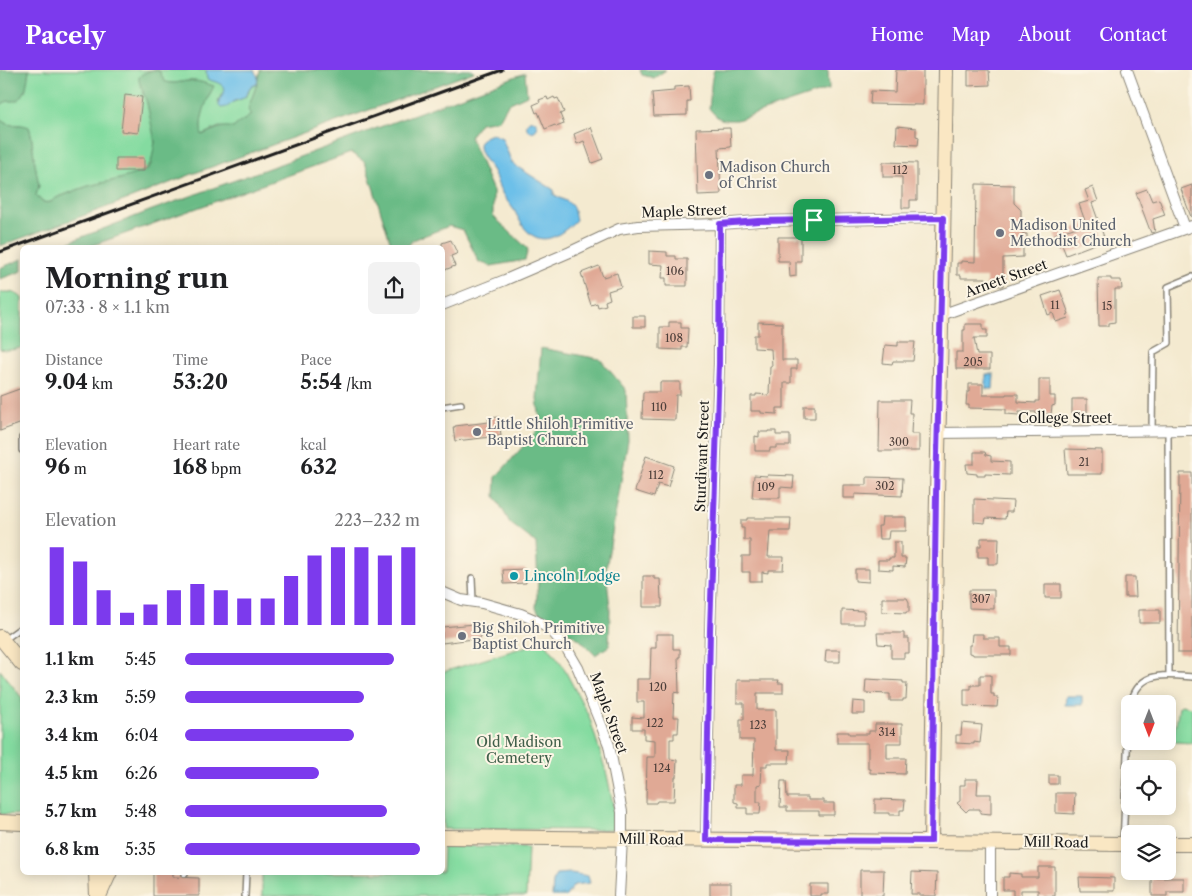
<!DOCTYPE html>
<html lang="en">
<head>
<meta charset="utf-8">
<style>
  :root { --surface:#fff; --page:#f2f2f2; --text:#202124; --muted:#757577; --accent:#7c3aed }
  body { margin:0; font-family:"Libre Caslon Text",serif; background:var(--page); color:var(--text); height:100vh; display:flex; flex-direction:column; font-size:19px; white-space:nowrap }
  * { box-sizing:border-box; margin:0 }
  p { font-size:16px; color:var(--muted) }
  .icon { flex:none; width:28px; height:28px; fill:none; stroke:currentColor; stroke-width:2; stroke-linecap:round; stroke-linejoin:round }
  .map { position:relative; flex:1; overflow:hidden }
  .panel { position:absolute; left:20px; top:175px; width:425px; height:630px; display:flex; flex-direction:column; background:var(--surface); border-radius:8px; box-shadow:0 2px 12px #0003 }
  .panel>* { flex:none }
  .needle { width:32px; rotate:180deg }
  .controls { position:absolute; left:1121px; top:625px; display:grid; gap:10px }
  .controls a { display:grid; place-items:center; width:55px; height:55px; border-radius:8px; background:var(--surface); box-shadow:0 2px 12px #0003; font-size:25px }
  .pin { position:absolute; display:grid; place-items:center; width:42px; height:42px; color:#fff; margin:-21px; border-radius:10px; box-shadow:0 2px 8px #0006 }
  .round { display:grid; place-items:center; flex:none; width:52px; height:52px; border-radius:8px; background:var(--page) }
  .overview { display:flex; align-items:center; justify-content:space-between; height:85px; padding:0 25px }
  h1 { font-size:28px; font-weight:700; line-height:38px }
  .metrics { display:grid; grid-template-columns:repeat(3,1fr); gap:8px; height:85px; padding:5px 25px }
  .metrics div { display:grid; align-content:center }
  .metrics b { font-size:21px; font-weight:700 }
  .metrics small { font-size:14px; font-weight:400 }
  .metrics p { font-size:14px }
  .chart { height:140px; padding:10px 25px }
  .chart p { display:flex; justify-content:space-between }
  .chart svg { width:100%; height:90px; margin-top:5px; stroke:var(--accent); stroke-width:6 }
  ul { padding:0 25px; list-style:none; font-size:16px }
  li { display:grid; grid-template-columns:80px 60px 1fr; align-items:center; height:38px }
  li i { height:12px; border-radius:6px; background:var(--accent) }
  header { display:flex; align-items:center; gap:30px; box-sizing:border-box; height:70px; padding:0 25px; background:var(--accent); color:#fff }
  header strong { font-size:24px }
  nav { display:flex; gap:28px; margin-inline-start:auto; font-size:18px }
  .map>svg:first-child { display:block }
  .green { fill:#84dba0; stroke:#507c5e }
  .forest { fill:#6bbb86; stroke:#446c51 }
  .water { fill:#6dc0e9; stroke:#446e82 }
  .building { fill:#e0a995 }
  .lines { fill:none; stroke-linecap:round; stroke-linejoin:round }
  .lane-casing { stroke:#888376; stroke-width:8 }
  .street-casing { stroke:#888376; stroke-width:12 }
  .secondary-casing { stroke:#888376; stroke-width:16 }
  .lane { stroke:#fff; stroke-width:5 }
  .street { stroke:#fff; stroke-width:10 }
  .secondary { stroke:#fae7c3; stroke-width:14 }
  .rail { stroke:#1c1c1c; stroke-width:3 }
  .route-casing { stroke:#fff; stroke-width:10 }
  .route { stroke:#7c3aed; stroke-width:6 }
  .worship-dot { fill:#6b7280; stroke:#fcf5e5; stroke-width:2 }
  .culture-dot { fill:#0f9aa8; stroke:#fcf5e5; stroke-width:2 }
  .labels { text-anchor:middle; stroke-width:4; stroke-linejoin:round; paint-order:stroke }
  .number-label { font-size:11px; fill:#4d3f3a }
  .worship-label { font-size:14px; fill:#5b616d; stroke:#fcf5e5; text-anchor:start }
  .street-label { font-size:14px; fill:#1c1c1c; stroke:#fcf5e5 }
  .culture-label { font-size:14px; fill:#0d838f; stroke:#fcf5e5; text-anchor:start }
  .park-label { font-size:14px; fill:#405f4a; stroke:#fcf5e5 }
</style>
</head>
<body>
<header>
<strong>Pacely</strong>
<nav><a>Home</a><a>Map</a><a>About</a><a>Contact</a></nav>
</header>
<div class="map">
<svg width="1192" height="826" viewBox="0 0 1192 826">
  <rect width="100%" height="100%" fill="#fcf5e5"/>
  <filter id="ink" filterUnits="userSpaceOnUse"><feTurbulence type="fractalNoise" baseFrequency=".02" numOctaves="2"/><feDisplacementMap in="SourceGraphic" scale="10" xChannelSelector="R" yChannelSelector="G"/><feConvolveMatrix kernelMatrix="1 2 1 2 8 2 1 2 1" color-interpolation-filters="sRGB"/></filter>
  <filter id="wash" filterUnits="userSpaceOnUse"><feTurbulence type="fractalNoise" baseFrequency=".0096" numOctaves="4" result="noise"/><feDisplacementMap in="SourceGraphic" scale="20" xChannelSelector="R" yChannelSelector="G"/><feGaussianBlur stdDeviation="1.12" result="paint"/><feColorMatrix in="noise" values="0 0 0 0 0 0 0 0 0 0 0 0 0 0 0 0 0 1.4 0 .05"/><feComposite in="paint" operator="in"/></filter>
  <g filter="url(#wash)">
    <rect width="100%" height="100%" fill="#f4ead0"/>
    <path class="green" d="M29,0H206L207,9C214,11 222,12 225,20L219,29L218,33C227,33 241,32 247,25C249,22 249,19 250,17L257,14L249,36L251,45C245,50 239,52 233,58L219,57L201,65C199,48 206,31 213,16C207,14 199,11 193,11C182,10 174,16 164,11L160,2L156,0L142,23L146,27L147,33C151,52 160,76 150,94C144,107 102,112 89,116C78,119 67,124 56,128C49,135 41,133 36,125L39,116L35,94L31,64L29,57C26,57 23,55 20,55C11,54 6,56 0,49V36C5,30 10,31 17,30L25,22Z
      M372,0H403L399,3L381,5Z
      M5,222C12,222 17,223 22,228V277C15,280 8,281 0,279V223Z
      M544,571L561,593L589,646L607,705L613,734L615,760L443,759V602Z
      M0,600L22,628V745L0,744Z
      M1169,626L1168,666V634H1156V628Z
      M1181,635L1192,637V673L1175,672L1173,670L1179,637Z
      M443,776L528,777L526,826H262V803L442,802Z"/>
    <path class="forest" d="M0,0H29C27,10 27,29 14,31C8,31 5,31 0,36Z
      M152,0H156L160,2L164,11C174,16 182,10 193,11C200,11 207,14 214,16C207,30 198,49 202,65C212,61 223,54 233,58C239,52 245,50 251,45L248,40L249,36L257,14L260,0H372L381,5L399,3L403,0H473L474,2L195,103L129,129L0,176V49C10,59 18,52 29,57L31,64L35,94L39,116L36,125C41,133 49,136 56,128L88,116L120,109L147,100L151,94L155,72L147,33L139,11V7L142,4Z
      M640,0H666L654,8L642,5Z
      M714,0H828L829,19L737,50C721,50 719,51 709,38C711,25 710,12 714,0Z
      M525,3L527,25L508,34L499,50L480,53L470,67L493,121V146L528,179L525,190L491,196L479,192L463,160L449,156L413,170L407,177H392L365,92L351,83L88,177H56L152,140L294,89Z
      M22,189V201L0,209V198Z
      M541,278L600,289L626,320L628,370L606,499L610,538L609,576L595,585L579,569L541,546L536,538L538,513L536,473L510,453L495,426L496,407L541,356L537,329Z"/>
    <path class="water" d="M206,0H254L258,7L257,14L250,17C247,23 245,30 236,30L227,37L221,38L219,36V31L225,20C222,12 214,12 207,9Z
      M526.5 56a5.5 5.5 0 1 1 11 0a5.5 5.5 0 1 1-11 0Z
      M493,64L502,68L512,93L516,96L554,120V125L568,132L573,137L576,150C565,161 548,176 532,165C523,159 519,149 514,140C510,134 504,128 501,121C498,115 496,109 494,103C490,95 479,85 479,76C479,69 487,65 493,64Z
      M986,304H994L993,319H986Z
      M1066,626H1082V635H1065Z
      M571,803L588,806L590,813L574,815L566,826H552L553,812L556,804Z"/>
    <g id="blocks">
      <path class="building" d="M896,0H923V35L870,34L871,21L895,22Z
        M968,0H989L990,15L968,16Z
        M689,16L690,31H687V45L654,46L652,23L674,21V17Z
        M125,25L142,27L138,63L121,61Z
        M547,27L548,30L554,27L555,29L558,28L564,42L560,44L564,54L556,57L555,55L545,59L538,42L536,43L533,35L540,32L539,30Z
        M897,56L916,58V66L919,67L918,75L896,74Z
        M591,57L603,89L592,93L584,71L577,74L574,64Z
        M730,58L731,77L719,78L721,124L698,125L696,59Z
        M116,88H144V101H116Z
        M883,92L917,93V130H910V138H902V107H883Z
        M976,114L1014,115V133L1021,140V162H1023V164H1027V176H1023V187L1003,188V216L986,215V208H961V205H957V193H961V191L975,192Z
        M1192,115V147H1191L1181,119Z
        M1093,117L1098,131L1092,133L1105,170L1066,185L1062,175L1059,176L1055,164L1086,154L1079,134L1089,131L1085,120Z
        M1147,119L1152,131L1159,129L1165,145L1153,149L1155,162L1151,163L1136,123Z
        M778,167H801V191H796V206L790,207L789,191H778Z
        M451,170L457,183L456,184L451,186L455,196L442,201V173Z
        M649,181L667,182V186H676V189H687V216H666V208H662L663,195L649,194Z
        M599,196L603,207L617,203L621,217L608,221L610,229L605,231L606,235L598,237L597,233L591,235L581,203Z
        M1098,208H1111V210H1121L1122,219H1115V252L1109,253V256H1099Z
        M1060,220L1069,244L1067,245L1068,248L1056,252L1053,243L1048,245L1042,226Z
        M633,246H645V257H633Z
        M669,252H681V258H688L687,277H682V280L660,279V257H669Z
        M758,252L782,253V290H797V299H791V313H784V338H777V344L761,343V341H751V326H756V324L769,325L770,296H772L771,279L754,278V265H758Z
        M965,254H983V260H987V268H974L977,285H990V299H956V282H963V260H965Z
        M898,272H915L913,291H893L892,294L883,293L885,275L898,276Z
        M1039,309H1050V326H1055V335L1052,336L1051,344H1036V342H1019V345L1006,344V339L969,338V335H966L967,322H969V314H983V325H1006V324H1018V332L1036,333V331H1039Z
        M660,312H680V325H676L675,350L642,349L643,322H660Z
        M22,318V353L0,361V326Z
        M1072,329H1087V344H1072Z
        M880,330H910L909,343H912L911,364H919V381H879Z
        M804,336H815V348H804Z
        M499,347L501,366L455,371L453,357H455V356L489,352L488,348Z
        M768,361H776V365H790V376H776V378H770V381H755V366L759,367V362H768Z
        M1065,379L1102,380V404H1067Z
        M974,382H985L986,385L991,386V391L1010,392V405L985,404V406H977V404L967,403L966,394H974Z
        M646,386L674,396L668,417L658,414L654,427L635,421Z
        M1180,403H1192V583H1178Z
        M754,405L767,406V405L794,406L793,418L780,417V428H752Z
        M867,407L903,408L902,426L855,424V428H843V415H867Z
        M974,429L1013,431L1012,442H1006L1005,449L986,448L985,453L974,452Z
        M882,447H906V461H889L888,469H879L878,456H881Z
        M747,448H791L790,461H770L768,487H784L783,500H768V503L762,502V511H750V502H742V486H750V470H744V458H741V450H747Z
        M981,468H999L998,494H988V487H978V476H981Z
        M894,472H901V488H906L905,497L893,496V500L878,499V490H889V488H894Z
        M525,499L526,513L504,514L503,500Z
        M855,499H869V512L855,511Z
        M643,506H654V509H660L661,529H662V537H643Z
        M1125,507H1135L1136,527H1125Z
        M1045,514H1061V528H1045Z
        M969,520H994V539L969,538Z
        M882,528H907L909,532V542H906V543L882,542Z
        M842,540L864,541V554H842Z
        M1139,540H1160V553H1139Z
        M475,554H479L481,568L442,573V557Z
        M877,563H904V568H909V583H904V588H891V575L878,574Z
        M656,564H673V579H680V587H678L679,623L674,622L673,647H679L678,663H674V669H670V689L677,690L676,707H675L674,731H657L656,733H646L647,687H655V670L644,669V659H632V647L644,648V632H637V609H650L651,578H656Z
        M972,564H983V568H1000V577H1011V585H973V584L969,583V575H971Z
        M826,580H840V592H825Z
        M980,605H991V624H994V627H998L997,637L964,636V619H971V615H980Z
        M866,609L903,611V613H907L906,629H903V631H890V624L865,623Z
        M737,610H779L778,613H783V623H757V640H776V680H790L789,693H767V696H762L761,714L757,715V732H761L760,744H747V738H738V733L734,732V715H741V705H753L754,670H740V649H744V633H737Z
        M853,631L865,632V644H852Z
        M962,653L982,655L980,673L974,672V674L956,673V665H961Z
        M875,654H902V673H887V688H906L905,704L870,703V699H868V673H837V662H849V664H869V661H875Z
        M1049,705H1058V714H1049Z
        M965,709H978L977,724H991V744L980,743V739H969L966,742L957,733L960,731V715H965Z
        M781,711H786L787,727H808V730H824V733H834V745H819V741H787V737H780Z
        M1056,723H1075L1074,744L1056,743Z
        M875,729L905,730L904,740H900V745H889V743H875Z
        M1038,797H1055V826H1038V820H1021V826H1013V820H1003V807H1009V803L1021,804V807H1038Z
        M860,800H884L883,826H860Z
        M153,802H173V807L199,808V826H153Z
        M912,802L937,803L936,826H920V824H911Z
        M1079,807L1114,808V821H1080Z
        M1152,808H1184V822H1167V826H1152Z
        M710,813H731V826H710Z
        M810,814H828V824H821V826H810Z"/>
    </g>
  </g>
  <g filter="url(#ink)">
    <use href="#blocks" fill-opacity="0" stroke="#888376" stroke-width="1"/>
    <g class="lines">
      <defs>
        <path id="lane" d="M442,337L461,334
          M1152,361L1153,282L1169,273L1168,217L1192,207
          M1168,361L1169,605
          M22,368V380
          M472,508L473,531
          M4,570L22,557
          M1123,774L1129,639C1137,601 1160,604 1192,607
          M185,802V804
          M245,826L246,802"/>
        <path id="street" d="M1127,0L1185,158
          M442,235L505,210L570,182L619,159L638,156L720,154L758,151L943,148
          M941,245L1192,156
          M938,363L1192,360
          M442,522L461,530L482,533L521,544L535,550L551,560L567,579L578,598L598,647L609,675L622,742V769L619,826
          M706,770L710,560L719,294L720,154
          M990,826V771"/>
        <path id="secondary" d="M0,567L22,594
          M0,752L22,753
          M442,767C672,769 901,771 1130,774
          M931,771L937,424L943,175L946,0
          M1168,774H1192
          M96,802L97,826
          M99,826L110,802"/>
      </defs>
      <use href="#lane" class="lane-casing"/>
      <use href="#street" class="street-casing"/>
      <use href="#secondary" class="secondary-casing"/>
      <use href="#lane" class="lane"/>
      <use href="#street" class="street"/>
      <use href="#secondary" class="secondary"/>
      <path class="rail" d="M0,182L502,0"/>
    </g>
  </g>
  <g class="lines" filter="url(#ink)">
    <defs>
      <path id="route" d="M943,148L936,424L931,771L706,770L710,560L719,294L720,154L758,151Z"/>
    </defs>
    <use href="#route" class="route-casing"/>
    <use href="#route" class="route"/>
  </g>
  <g class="worship-dot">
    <circle cx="709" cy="105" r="5"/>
    <circle cx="1000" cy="163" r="5"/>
    <circle cx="477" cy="362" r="5"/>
    <circle cx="462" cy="566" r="5"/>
  </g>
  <circle class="culture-dot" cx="514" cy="506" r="5"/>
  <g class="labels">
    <g class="number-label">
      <text x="900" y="104">112</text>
      <text x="675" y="205">106</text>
      <text x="1055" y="239">11</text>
      <text x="1107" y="240">15</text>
      <text x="674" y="272">108</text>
      <text x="973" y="296">205</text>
      <text x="659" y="341">110</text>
      <text x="899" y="376">300</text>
      <text x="1084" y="396">21</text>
      <text x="656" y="409">112</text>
      <text x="885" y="420">302</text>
      <text x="766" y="421">109</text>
      <text x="981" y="533">307</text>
      <text x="658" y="621">120</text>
      <text x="655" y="657">122</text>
      <text x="758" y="659">123</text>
      <text x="887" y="666">314</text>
      <text x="662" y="702">124</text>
    </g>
    <g class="worship-label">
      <text x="719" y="102">Madison Church<tspan x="719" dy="16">of Christ</tspan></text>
      <text x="1010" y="160">Madison United<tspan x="1010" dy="16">Methodist Church</tspan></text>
      <text x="487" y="359">Little Shiloh Primitive<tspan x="487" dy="16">Baptist Church</tspan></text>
      <text x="472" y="563">Big Shiloh Primitive<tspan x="472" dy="16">Baptist Church</tspan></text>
    </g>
    <g class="street-label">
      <text transform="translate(684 141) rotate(-2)" y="5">Maple Street</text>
      <text transform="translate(1006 208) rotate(-20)" y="5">Arnett Street</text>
      <text x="1065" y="353">College Street</text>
      <text transform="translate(702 386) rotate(-88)" y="5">Sturdivant Street</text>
      <text transform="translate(609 643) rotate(70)" y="5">Maple Street</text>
      <text transform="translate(651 769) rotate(1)" y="5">Mill Road</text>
      <text transform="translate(1056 772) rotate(1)" y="5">Mill Road</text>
    </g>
    <g class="culture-label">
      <text x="524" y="511">Lincoln Lodge</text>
    </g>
    <g class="park-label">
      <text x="519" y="677">Old Madison<tspan x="519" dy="16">Cemetery</tspan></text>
    </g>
  </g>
</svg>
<div class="controls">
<a><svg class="needle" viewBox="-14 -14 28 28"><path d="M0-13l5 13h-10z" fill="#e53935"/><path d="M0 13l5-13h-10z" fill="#757577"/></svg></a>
<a><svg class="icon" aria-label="locate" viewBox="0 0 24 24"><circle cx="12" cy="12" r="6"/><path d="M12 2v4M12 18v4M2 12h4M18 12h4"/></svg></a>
<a><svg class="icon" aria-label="layers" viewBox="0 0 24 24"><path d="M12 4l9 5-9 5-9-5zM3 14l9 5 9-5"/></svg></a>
</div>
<div class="pin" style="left:814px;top:150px;background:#1e9e55"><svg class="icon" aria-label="arrive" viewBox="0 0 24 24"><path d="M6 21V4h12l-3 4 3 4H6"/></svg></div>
<section class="panel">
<div class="overview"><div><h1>Morning run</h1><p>07:33 · 8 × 1.1 km</p></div><a class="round"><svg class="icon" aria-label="share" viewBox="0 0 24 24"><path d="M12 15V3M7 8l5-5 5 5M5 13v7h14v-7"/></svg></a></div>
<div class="metrics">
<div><p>Distance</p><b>9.04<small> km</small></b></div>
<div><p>Time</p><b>53:20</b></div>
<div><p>Pace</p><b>5:54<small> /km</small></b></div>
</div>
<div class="metrics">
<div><p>Elevation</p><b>96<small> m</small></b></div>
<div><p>Heart rate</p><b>168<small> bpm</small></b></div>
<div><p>kcal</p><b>632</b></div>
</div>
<div class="chart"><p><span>Elevation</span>223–232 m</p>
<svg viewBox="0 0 160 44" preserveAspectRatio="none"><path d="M5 44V6M15 44V13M25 44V27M35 44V38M45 44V34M55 44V27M65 44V24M75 44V27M85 44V31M95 44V31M105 44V20M115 44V10M125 44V6M135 44V6M145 44V10M155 44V6"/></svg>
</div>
<ul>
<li><b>1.1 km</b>5:45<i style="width:89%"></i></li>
<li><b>2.3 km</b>5:59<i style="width:76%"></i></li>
<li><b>3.4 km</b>6:04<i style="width:72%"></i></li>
<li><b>4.5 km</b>6:26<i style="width:57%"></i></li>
<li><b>5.7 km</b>5:48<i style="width:86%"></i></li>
<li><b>6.8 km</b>5:35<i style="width:100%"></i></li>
</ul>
</section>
</div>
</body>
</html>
